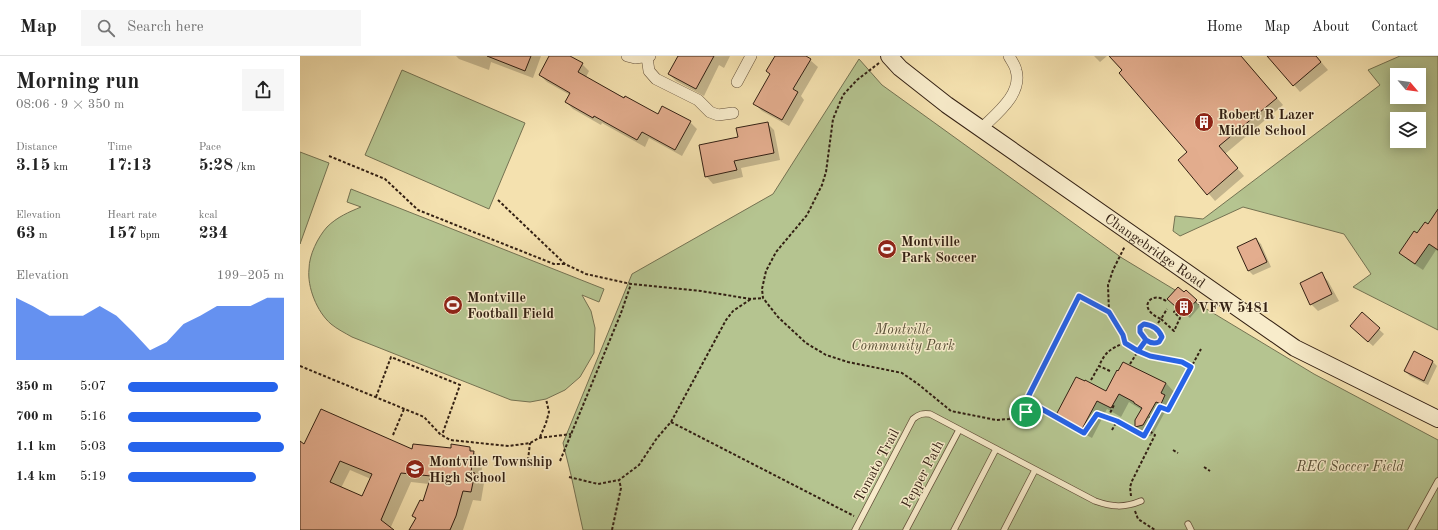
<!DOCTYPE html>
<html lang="en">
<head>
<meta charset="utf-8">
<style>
  :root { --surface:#fff; --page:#f6f6f6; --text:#222; --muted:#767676; --line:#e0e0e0; --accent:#2563eb }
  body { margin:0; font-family:"Old Standard TT",serif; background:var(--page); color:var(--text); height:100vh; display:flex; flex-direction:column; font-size:15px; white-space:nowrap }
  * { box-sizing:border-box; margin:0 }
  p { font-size:13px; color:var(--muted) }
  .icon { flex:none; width:22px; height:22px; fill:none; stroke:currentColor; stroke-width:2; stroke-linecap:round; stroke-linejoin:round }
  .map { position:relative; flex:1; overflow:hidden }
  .drawer { display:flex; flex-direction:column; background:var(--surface); width:300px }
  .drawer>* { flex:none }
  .needle { width:26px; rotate:119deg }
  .tools { position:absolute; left:1090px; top:12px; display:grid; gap:8px }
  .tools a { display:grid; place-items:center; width:36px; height:36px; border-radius:0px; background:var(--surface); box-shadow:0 2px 10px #0003; font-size:20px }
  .pin { position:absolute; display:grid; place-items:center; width:34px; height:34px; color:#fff; margin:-17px; border:2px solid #fff; border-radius:50%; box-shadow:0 1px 4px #0007 }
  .round { display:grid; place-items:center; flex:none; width:42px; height:42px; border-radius:0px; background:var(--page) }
  .headline { display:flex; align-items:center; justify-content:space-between; height:68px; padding:0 16px }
  h1 { font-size:22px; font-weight:700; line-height:30px }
  .stats { display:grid; grid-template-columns:repeat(3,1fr); gap:6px; height:68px; padding:4px 16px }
  .stats div { display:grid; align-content:center }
  .stats b { font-size:17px; font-weight:700 }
  .stats small { font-size:11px; font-weight:400 }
  .stats p { font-size:11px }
  .chart { height:112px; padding:8px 16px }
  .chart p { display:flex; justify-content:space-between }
  .chart svg { width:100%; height:72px; margin-top:4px; fill:var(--accent); opacity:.7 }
  ul { padding:0 16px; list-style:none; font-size:13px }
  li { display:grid; grid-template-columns:64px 48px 1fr; align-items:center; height:30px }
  li i { height:10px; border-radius:5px; background:var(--accent) }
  header { display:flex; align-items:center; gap:24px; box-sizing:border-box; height:56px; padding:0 20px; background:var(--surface); border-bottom:1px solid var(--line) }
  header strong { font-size:19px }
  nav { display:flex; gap:22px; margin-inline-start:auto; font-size:14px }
  .search { width:280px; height:36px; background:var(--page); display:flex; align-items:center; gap:10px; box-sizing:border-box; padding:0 14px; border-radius:0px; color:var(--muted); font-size:15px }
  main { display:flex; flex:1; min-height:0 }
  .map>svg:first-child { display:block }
  .green { fill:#b5c490; stroke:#747252; fill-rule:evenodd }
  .shadow { fill:#0003; fill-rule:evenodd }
  .building { fill:#e3ad8e; stroke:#332013; fill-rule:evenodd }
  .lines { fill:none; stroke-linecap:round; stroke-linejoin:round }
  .lane-casing { stroke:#63503a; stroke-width:7 }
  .street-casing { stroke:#63503a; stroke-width:12 }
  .secondary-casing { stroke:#332013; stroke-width:18 }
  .path { stroke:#332013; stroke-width:2; stroke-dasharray:3 2; stroke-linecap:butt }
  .lane { stroke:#f8eccb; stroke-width:5.5 }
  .street { stroke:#f8eccb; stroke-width:11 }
  .secondary { stroke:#f8eccb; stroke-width:16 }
  .route-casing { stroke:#fff; stroke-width:8 }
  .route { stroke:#2563eb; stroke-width:5 }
  .labels { text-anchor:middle; stroke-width:3; stroke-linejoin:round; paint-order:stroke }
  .poi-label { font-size:14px; font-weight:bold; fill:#332013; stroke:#f8eccb; text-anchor:start }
  .street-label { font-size:14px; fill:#332013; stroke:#f8eccb }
  .park-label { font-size:14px; font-style:italic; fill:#5a5138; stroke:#f8eccb }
</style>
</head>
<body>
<header>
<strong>Map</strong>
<div class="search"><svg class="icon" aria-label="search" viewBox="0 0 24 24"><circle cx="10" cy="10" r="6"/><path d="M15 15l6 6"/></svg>Search here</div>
<nav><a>Home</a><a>Map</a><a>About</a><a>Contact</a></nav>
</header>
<main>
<section class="drawer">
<div class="headline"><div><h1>Morning run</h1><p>08:06 · 9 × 350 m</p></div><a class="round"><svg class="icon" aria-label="share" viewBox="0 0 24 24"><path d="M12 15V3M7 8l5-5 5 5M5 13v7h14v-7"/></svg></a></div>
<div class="stats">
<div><p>Distance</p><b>3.15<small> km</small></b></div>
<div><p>Time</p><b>17:13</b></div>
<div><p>Pace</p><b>5:28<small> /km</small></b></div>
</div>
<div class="stats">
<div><p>Elevation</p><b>63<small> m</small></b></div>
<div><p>Heart rate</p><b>157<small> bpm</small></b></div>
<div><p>kcal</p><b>234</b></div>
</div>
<div class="chart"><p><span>Elevation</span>199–205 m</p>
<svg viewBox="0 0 160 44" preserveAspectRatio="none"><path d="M0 44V6L10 11L20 17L30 17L40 17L50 11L60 17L70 27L80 38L90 33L100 22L110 17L120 11L130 11L140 11L150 6L160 6V44z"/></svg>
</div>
<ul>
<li><b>350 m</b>5:07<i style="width:96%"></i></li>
<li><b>700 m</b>5:16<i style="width:85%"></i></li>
<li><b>1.1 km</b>5:03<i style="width:100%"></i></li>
<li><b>1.4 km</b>5:19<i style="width:82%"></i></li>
</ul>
</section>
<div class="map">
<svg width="1138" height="474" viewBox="0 0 1138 474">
  <rect width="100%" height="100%" fill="#f4e1af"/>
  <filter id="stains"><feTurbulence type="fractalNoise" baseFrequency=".005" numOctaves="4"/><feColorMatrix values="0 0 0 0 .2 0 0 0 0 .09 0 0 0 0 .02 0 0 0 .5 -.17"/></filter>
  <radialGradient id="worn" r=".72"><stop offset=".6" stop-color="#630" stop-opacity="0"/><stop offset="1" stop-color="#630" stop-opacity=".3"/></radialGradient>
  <path class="green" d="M1100,0H1138V274L1053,231L1071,218L1044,178L943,151L880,180L873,175L875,160L903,163L1080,29L1068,14ZM1097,19H1119V41H1097ZM1097,63H1119V85H1097Z
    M559,3L582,29L822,202L1014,318L1138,384V474H283L271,419L263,387L332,218L473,138Z
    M102,14L225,67L189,153L65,99Z
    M0,96L29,107L0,188Z
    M51,133L304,233L299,246L282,239L291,255L295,272L294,297L280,321L265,334L246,343L230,346L211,344L52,281C45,277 37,273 31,268C17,256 7,231 9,213C9,199 18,181 27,171C37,161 49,156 61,151L47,146Z"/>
  <path class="shadow" d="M156,0H241L233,22L191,6L189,14L159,3Z
    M251,0H268L282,8L289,15L286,21L358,60L390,66L397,73L382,100L349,82L345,91L302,67L301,69L273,53L266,46L270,39L247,26L240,19Z
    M379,0H430L424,12L419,9L404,40L376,25L369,18Z
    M477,0H504L510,4L518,11L501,40L504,44L489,70L462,55L455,48L471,19Z
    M794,0H807L800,6Z
    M810,0H941L983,49L925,98L944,120L915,145L880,104L888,96Z
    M969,0H1016L1028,14L1000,36Z
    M467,67L474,74L480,104L441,112L443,121L413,128L406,120L439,81Z
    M1138,165V195L1136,194L1123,214L1108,204L1101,197L1117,179L1128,169Z
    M956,183L961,188L971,211L953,219L949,215Z
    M1021,218L1028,225L1039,245L1018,255L1011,248Z
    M896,245L901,249L890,262L873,247Z
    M1062,258L1084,278L1073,290L1056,275Z
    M1133,306L1137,310L1128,329L1110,320L1105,315Z
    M866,327L875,337L871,346L874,349L870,356L866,354L853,378L851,380H845L836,371L842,354L829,346L821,361L807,353L792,382L766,368L757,359L806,336Z
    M0,387L5,389L113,394L170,392L183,406L180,423L184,427L181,445L173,444L163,474H110L117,463L114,460L124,446L129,428L111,426L90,473L92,474H0ZM50,414L71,423L63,442L41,432Z"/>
  <path class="building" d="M187,0H231L225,15Z
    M249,0H270L283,7L278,16L324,42L325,40L358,58L362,50L391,65L375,94L342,76L337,84L294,60L293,62L265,46L270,37L239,19Z
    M378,0H414L396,33L368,18Z
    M475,0H506L511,3L493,33L498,36L482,64L453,48L470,18L466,15Z
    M809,0H941L977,42L919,90L938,112L907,139L878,104L887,96L819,17L822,14Z
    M967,0H1016L1021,6L993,30Z
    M468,66L474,97L434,105L437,114L405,121L399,89L438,81L436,72Z
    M1138,153V194L1129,188L1115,208L1099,197L1114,175L1117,177L1125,166L1128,168Z
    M956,182L967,206L948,215L937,191Z
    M1022,216L1032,238L1010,249L1000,227Z
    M878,231L884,236L886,234L897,244L884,258L867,243Z
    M1062,256L1080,272L1068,286L1050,270Z
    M1114,295L1133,305L1124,325L1104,315Z
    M823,306L866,327L861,337L865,339L861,348L856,346L843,369L835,371V364L842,352L834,347V346L819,338L811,352L797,345L782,373L756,359L776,321L785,325V324L806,335L817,314L818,315Z
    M21,353L112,393L113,388L151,392V388L170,391V395H174L171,416L175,417L171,436L163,435L156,460L150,474H109L116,462L112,460L120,444L123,445L131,420L101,417L81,464L94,474H0V385L4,388ZM40,405L72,418L62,440L30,426Z"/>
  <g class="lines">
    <defs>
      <path id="lane" d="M888,468L891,474
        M555,474L613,363C619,358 623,357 630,358L795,445C812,451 824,452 841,445
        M606,474L659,374
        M654,474L696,393
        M704,474L735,414
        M1111,474L1138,425"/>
      <path id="street" d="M327,0L335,2L350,0
        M347,1L349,15L356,23L398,44L410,56L418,59L433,57
        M437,26L451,0
        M681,73C696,58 723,38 716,14C715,9 711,4 709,0"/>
      <g id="secondary">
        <path id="s1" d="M589,0L600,12L647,49L995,292L1138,363"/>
      </g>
    </defs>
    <use href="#lane" class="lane-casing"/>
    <use href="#street" class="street-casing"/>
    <use href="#secondary" class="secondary-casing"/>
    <path class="path" d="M579,7L557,24L543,39L533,63L526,116L522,129L507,159L476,196L466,215L462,233L463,242L478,261L506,287L526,299L548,306L602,317L618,328L651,355L696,364L709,363L740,352L784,377L797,357L817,365L844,380L848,374
      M29,100L85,123L118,154L254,208H265
      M198,144L265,208L286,218L331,228L401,235L451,243L463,242
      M866,245C852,234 835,252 861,263L867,253
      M855,271L861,263L874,275L880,262L874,256L877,253
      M825,287L823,279L809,256L808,229L813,214L825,190
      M830,308L838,295L850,300L882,306L891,311
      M0,310L124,361L140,378L150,384L209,390L230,387L239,382L271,378
      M810,315L799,310C805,296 811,292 825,287L838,295L846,284C850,287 854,288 859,286L861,281C859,273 852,269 844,268L840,271V276L846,284
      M791,324L799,310
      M76,341L91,301L160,329L142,379
      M726,356V345L779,240L809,256
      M808,361L814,349
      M853,364L860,351L868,354L901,293
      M371,366L554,460
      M812,374L817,365
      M93,379L104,353
      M240,381L246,367L249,356L246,343
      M873,394L878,397
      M228,404L230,387
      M260,405L321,257L331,228
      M904,411L910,415
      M269,421L298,428L319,424L339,409L357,382L371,366L426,264L433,255L451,243
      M831,440L830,431L832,425L855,379L848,374L853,364L849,361
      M835,455L838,463L855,474
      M312,474L321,432L319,424"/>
    <use href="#lane" class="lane"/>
    <use href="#street" class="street"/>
    <use href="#secondary" class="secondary"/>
  </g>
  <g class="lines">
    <defs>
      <path id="route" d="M726,356L740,352L784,377L797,358L817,365L844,380L860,351L868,354L891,311L882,306L850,300L838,295L846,284L840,276V271L844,268C852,269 859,273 862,281L859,286C854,288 850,287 846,284L838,295L825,287L823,279L809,256L779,240L726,345V356"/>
    </defs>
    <use href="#route" class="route-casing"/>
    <use href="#route" class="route"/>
  </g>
  <defs>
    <symbol id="building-disc" viewBox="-11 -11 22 22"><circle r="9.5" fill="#8f2418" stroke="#f8eccb"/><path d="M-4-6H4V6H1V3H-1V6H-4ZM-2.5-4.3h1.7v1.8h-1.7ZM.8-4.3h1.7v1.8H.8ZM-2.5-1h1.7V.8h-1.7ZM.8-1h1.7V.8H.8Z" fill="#fff"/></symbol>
    <symbol id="stadium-disc" viewBox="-11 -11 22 22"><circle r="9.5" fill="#8f2418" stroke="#f8eccb"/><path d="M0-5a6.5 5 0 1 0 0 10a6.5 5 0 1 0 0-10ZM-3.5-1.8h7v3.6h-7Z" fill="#fff"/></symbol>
    <symbol id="school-disc" viewBox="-11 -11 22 22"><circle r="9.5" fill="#8f2418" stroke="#f8eccb"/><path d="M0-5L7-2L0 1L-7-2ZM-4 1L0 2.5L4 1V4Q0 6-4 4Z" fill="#fff"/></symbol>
  </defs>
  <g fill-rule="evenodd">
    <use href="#building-disc" x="893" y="55" width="22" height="22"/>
    <use href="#stadium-disc" x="576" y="182" width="22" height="22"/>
    <use href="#stadium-disc" x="142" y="238" width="22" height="22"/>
    <use href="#building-disc" x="873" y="240" width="22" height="22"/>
    <use href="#school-disc" x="104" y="402" width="22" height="22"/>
  </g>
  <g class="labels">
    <g class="poi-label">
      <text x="918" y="63">Robert R Lazer<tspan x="918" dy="16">Middle School</tspan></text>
      <text x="601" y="190">Montville<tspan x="601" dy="16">Park Soccer</tspan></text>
      <text x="167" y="246">Montville<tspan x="167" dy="16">Football Field</tspan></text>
      <text x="898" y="256">VFW 5481</text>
      <text x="129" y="410">Montville Township<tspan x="129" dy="16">High School</tspan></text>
    </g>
    <g class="street-label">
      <text dy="5" stroke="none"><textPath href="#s1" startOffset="330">Changebridge Road</textPath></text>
      <text transform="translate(576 409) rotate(-62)" y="5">Tomato Trail</text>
      <text transform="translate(622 418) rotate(-62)" y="5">Pepper Path</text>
    </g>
    <g class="park-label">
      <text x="603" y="278">Montville<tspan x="603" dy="16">Community Park</tspan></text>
      <text x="1050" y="415">REC Soccer Field</text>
    </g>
  </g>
  <rect width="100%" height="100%" filter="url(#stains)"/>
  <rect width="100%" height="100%" fill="url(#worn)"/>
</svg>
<div class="tools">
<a><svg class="needle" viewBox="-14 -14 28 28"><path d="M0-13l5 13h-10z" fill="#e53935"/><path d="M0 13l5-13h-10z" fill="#767676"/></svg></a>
<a><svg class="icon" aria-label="layers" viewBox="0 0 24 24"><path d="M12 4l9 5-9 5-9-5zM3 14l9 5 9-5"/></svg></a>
</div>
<div class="pin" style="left:726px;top:356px;background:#1e9e55"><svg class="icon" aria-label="arrive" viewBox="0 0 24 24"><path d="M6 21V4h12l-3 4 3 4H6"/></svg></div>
</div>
</main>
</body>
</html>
